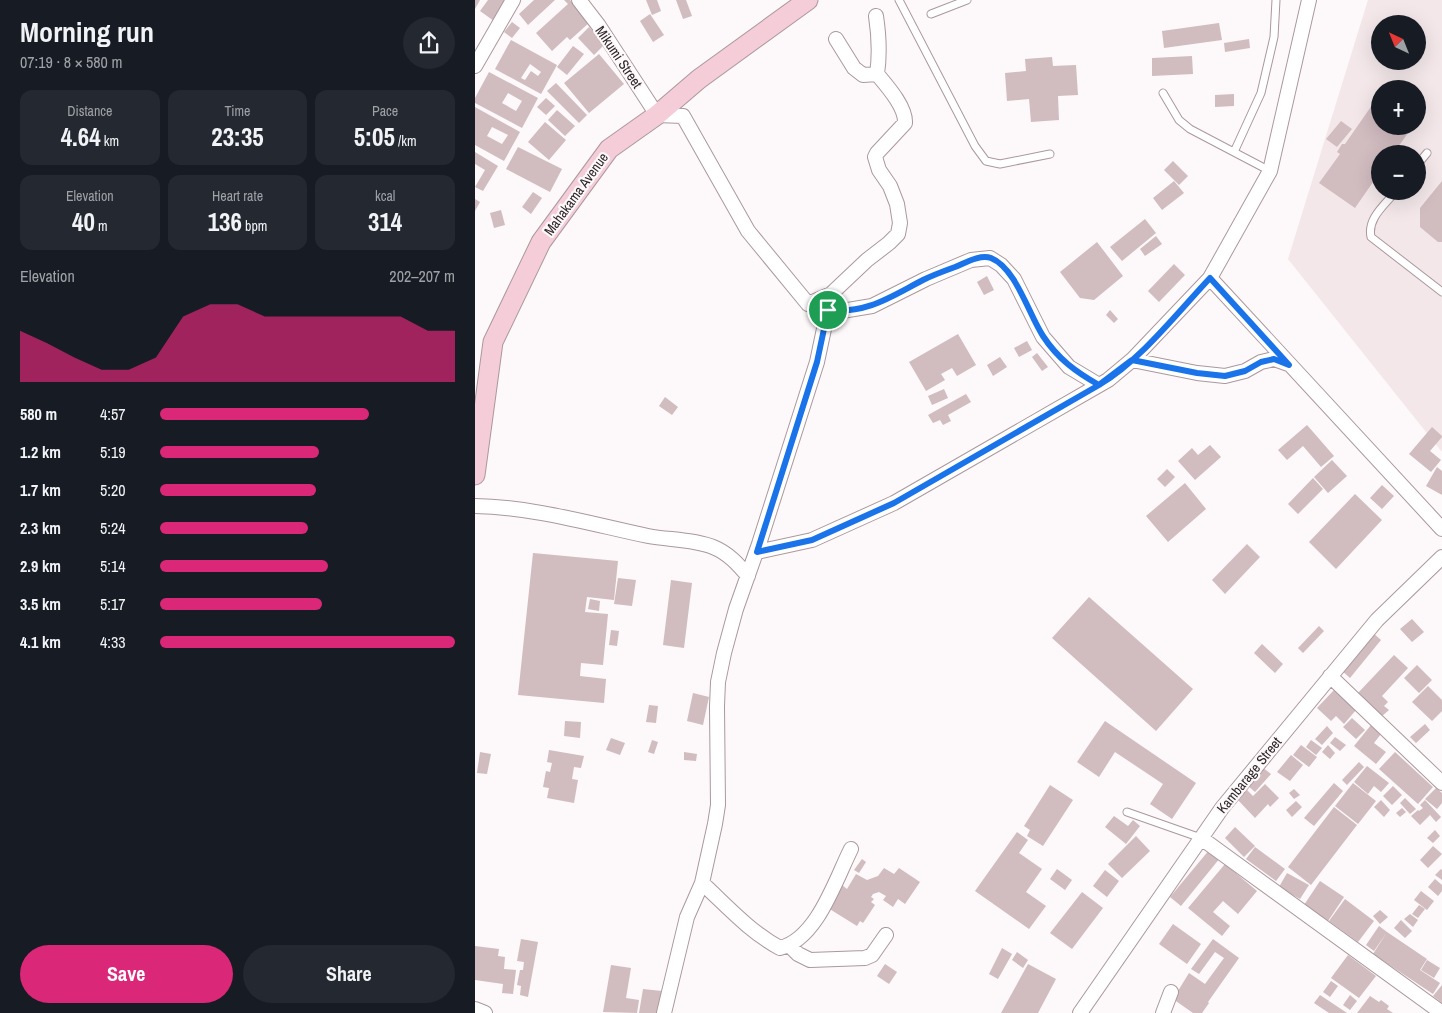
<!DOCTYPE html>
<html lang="en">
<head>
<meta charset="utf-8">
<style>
  :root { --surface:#171b24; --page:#242831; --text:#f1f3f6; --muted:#9ea1a6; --accent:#db2777 }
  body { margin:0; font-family:"Archivo Narrow",sans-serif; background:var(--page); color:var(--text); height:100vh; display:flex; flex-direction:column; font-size:19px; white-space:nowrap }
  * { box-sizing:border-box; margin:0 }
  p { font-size:16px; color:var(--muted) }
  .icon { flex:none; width:28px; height:28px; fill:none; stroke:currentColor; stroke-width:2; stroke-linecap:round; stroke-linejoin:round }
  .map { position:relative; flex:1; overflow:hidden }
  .sheet { display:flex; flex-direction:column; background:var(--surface); width:475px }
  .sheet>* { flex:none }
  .needle { width:32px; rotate:317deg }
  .buttons { position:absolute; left:896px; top:15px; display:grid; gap:10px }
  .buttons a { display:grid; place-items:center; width:55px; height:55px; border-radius:50%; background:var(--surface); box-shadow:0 5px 20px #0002; font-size:25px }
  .pin { position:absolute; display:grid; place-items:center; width:42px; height:42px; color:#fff; margin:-21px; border:2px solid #fff; border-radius:50%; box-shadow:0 1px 5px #0007 }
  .round { display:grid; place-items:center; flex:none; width:52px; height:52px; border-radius:26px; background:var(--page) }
  .overview { display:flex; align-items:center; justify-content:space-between; height:85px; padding:0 20px }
  h1 { font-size:28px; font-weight:700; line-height:38px }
  .stats { display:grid; grid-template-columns:repeat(3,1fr); gap:8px; height:85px; padding:5px 20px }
  .stats div { display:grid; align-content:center; border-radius:12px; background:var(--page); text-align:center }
  .stats b { font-size:25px; font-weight:700 }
  .stats small { font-size:14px; font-weight:400 }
  .stats p { font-size:14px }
  .chart { height:140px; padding:10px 20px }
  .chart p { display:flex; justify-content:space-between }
  .chart svg { width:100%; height:90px; margin-top:5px; fill:var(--accent); opacity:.7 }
  .cta { display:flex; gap:10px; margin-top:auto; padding:10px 20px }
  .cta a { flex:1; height:58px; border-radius:30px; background:var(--accent); color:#fff; font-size:20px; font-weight:700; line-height:58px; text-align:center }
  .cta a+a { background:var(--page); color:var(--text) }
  ul { padding:0 20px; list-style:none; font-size:16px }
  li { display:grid; grid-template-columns:80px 60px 1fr; align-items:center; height:38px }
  li i { height:12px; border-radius:6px; background:var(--accent) }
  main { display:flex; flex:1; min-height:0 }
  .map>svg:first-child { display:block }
  .built { fill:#f3e7e9; fill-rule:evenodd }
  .building { fill:#d1bcc0; fill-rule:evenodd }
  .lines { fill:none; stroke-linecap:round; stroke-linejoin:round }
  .lane-casing { stroke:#ab989c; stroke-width:9 }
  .street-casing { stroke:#ab989c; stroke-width:16 }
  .secondary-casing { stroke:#ab989c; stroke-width:21 }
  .lane { stroke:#fff; stroke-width:7 }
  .street { stroke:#fff; stroke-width:14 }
  .secondary { stroke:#f5cdd9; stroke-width:19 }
  .route-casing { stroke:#fff; stroke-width:10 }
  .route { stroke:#1a73e8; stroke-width:6 }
  .labels { text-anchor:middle; stroke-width:4.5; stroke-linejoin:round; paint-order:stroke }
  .street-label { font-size:14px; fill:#2f2729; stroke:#fdf8f9 }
</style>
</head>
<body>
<main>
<section class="sheet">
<div class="overview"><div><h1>Morning run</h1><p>07:19 · 8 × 580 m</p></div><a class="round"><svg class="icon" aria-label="share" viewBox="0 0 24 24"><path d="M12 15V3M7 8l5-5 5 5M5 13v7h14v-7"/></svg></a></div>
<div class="stats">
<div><p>Distance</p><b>4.64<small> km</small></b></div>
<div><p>Time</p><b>23:35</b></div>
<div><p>Pace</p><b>5:05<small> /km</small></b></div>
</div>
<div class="stats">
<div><p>Elevation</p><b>40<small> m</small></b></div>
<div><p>Heart rate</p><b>136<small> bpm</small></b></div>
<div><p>kcal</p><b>314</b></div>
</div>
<div class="chart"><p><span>Elevation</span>202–207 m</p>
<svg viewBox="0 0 160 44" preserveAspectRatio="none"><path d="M0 44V19L10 25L20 32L30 38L40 38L50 32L60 12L70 6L80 6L90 12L100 12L110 12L120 12L130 12L140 12L150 19L160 19V44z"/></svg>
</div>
<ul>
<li><b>580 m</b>4:57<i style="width:71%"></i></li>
<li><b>1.2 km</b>5:19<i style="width:54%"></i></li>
<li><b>1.7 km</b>5:20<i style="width:53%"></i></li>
<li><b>2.3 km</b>5:24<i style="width:50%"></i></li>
<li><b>2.9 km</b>5:14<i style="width:57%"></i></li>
<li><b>3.5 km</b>5:17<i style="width:55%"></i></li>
<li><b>4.1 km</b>4:33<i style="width:100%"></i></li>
</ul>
<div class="cta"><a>Save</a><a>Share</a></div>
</section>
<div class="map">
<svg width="967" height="1013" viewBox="0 0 967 1013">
  <rect width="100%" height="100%" fill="#fdf8f9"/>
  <path class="built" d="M893,0H967V452L813,259ZM905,24H942V61H905ZM905,89H942V126H905ZM905,154H942V191H905Z"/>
  <path class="building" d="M0,0H5L0,9Z
    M13,0H32L19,21L5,11Z
    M59,0H80L53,25L44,14Z
    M89,0H95L115,22L95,40L92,37L77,51L61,33L93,4Z
    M171,0H182L186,11L177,15Z
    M201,0H211L217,16L208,19Z
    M175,14L189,35L178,42L165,21Z
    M37,22L45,28L37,38L29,32Z
    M744,23L747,40L689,48L687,31Z
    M114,27L130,44L119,55L103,38Z
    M774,39L775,48L750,52L749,43Z
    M36,40L82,65L66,94L20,69ZM55,64L66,72L63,76L56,71L50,80L46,78Z
    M98,46L109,54L92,75L82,67Z
    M124,54L149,84L114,113L89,83Z
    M717,56L718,74L677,76V58Z
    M577,57L578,66L601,65L603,95L583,96L584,120L556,122L554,99L532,101L530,73L551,71L550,59Z
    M14,72L63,98L47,128L0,103V98ZM33,93L47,101L41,111L27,103Z
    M81,83L112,115L104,123L72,91Z
    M759,94V106L740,107V95Z
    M71,98L80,106L71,115L62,107Z
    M902,98L905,100V126H938L918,154H905V172L880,208L844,183L865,154L862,152L867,144H870Z
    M0,107L45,132L29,161L0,145ZM17,127L33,135L27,144L12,136Z
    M82,110L100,126L90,136L73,120Z
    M866,121L877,129L862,147L851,139Z
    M70,122L91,140L74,160L53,142Z
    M43,147L87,169L75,192L31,169Z
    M0,152L23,166L8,191L0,187L10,170L0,164Z
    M698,161L713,176L704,185L689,170Z
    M699,181L709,193L687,210L678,198Z
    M967,181V242H963L945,227V208Z
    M58,192L67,198L56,214L47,207Z
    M0,199L5,202L0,211Z
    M26,210L30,225L19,228L15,213Z
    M670,219L681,233L647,261L635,247Z
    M681,236L687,244L670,256L665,249Z
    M622,242L648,276L619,300L605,298L585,272Z
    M699,264L710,275L684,302L673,291Z
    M512,276L519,290L509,295L502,282Z
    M635,310L643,319L639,323L631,315Z
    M483,334L501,365L482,376L477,368L466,374L470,380L451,391L434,362Z
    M552,341L557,350L544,357L539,348Z
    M562,353L573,367L567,371L557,357Z
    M525,357L532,367L518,376L512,365Z
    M469,389L473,398L457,405L453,396Z
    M491,394L496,402L473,415L476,421L468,425L465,420L458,423L453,415Z
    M190,397L203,407L197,415L184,406Z
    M832,425L859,456L846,467L828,446L812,460L803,450Z
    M957,427L967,436V437L955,451L966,460L956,472L934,454Z
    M735,445L746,457L720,480L703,461L717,448L723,455Z
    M857,460L872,476L853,493L839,477Z
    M962,467L967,471V495L951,486Z
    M692,469L700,477L690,487L682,479Z
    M838,478L848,489L823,514L813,504Z
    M710,483L731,509L693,542L671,516Z
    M907,485L919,496L907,509L895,498Z
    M880,494L907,520L861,569L834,542Z
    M772,544L785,557L750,594L737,580Z
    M58,553L143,561L139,600L112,597L110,612L133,614L128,665L106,663L105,676L131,679L129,703L43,695Z
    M143,578L161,580L157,606L139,604Z
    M196,580L217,583L209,648L188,645Z
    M614,597L718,689L681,731L577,638Z
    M115,599L125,601L124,611L113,609Z
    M937,619L949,632L937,642L925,629Z
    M844,626L849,631L828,653L823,648Z
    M136,630L144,631L142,646L134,645Z
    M897,632L906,640L875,678L866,670Z
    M787,644L808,664L800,673L779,653Z
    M919,655L933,668L907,696L913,702L909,706L914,710L906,717L882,694Z
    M942,665L957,680L944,693L929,678Z
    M953,686L967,700V711L957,721L937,702Z
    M859,690L881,710L869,724L861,716L856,721L842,708Z
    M218,693L234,697L228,725L212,721Z
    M174,705L183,706L181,723L171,722Z
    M877,718L890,730L881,739L868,727Z
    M90,721L106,722L105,738L89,736Z
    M630,721L721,783L697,819L675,804L688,784L640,752L624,777L602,762Z
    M950,724L955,730L941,743L935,737Z
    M896,725L906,734L899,743L911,752L901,764L879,746Z
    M852,726L858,733L847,745L840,739Z
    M860,737L871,745L865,751L855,743Z
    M136,738L150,743L145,755L131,750Z
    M177,740L183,742L179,754L173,752Z
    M836,740L847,748L841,755L831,747Z
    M826,745L842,757L834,767L818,755Z
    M853,745L860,753L855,759L847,752Z
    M74,750L109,756L106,768L99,767L97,779L103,780L99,803L72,798L74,788L68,787L71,771L75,772L77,763L72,762Z
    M5,752L16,754L12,774L2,773Z
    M209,752L222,754L221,761L209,760Z
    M920,752L958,787L943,804L904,769Z
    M816,755L828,765L815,781L802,772Z
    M884,762L889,767L872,785L867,780Z
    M892,766L914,783L906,792L899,786L893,794L879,782Z
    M787,767L796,774L780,792L772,785Z
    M859,783L868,791L839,826L829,818Z
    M878,783L901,801L883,824L860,806Z
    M790,784L804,798L795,807L793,804L780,818L762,799L772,790L778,796Z
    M575,785L598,800L568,846L552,836L555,830L549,826Z
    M918,786L927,795L917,805L908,796Z
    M961,788L967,793V803L962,809L950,799Z
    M819,789L825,795L819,799L814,793Z
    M930,798L941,809L935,814L925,803Z
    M906,800L915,810L909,817L899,807Z
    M950,800L966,817L961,822L955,815L945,825L936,816L943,810L944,811L948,808L945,805Z
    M821,801L827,807L817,817L811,810Z
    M859,807L882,825L836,885L813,867Z
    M927,808L931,812L925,817L921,813Z
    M639,816L653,826L658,820L665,826L651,844L630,827Z
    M760,827L780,846L769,857L750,838Z
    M960,830L965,836L958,843L952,838Z
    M542,832L553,840L544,853L567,869L551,892L571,906L554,929L500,891Z
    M661,836L675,851L647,878L633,864Z
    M958,846L967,854L953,868L945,860Z
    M780,847L810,869L801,881L771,859Z
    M735,849L745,858L706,906L695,897Z
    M387,859L391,862L384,873L379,870Z
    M750,864L782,891L763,914L748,901L738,912L755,926L747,936L713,908Z
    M409,868L419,874L424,868L445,882L430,904L423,899L418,907L408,900L411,896L404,892L398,894L396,897L399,899L396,902L400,905L388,923L385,921L382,926L353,908L367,885L372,889L381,874L392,880L403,876Z
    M582,869L597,880L590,890L575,879Z
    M966,869L967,870V880L960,875Z
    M630,870L644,881L632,897L618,886Z
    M812,873L834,885L825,899L804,887Z
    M960,879L967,885V891L963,896L953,887Z
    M845,881L869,897L853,921L829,905Z
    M946,891L959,901L952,910L939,900Z
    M607,892L628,908L597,949L575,933Z
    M870,899L899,921L883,942L854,921Z
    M944,905L950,909L943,918L937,914Z
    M905,910L913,917L905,924L898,916Z
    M935,914L943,920L938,927L929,919Z
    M926,920L937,931L930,938L919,928Z
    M698,924L726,944L712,964L684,944Z
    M904,926L912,932L899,951L891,945Z
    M912,932L952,959L945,970L965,983L958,994L898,954Z
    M46,939L63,942L53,997L45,995L46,986L42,985L45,970H48L49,962L42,961Z
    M738,939L764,958L733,1002L734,1003L727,1013H718L698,999L714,973L730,984L749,958L740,952L724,974L716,969Z
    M0,946L24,949L23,956L30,957L29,969L41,970L38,994L27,993L28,984L0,980Z
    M527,948L537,954L523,979L514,974Z
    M542,952L553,960L548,968L537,960Z
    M873,955L901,976L884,998L856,978Z
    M952,960L965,968L959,978L946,970Z
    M410,964L422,972L414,984L402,976Z
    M553,964L581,979L563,1013H526Z
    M136,965L156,968L151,998L164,1000L162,1013L128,1012Z
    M856,981L863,986L855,997L848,992Z
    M967,985V1003L958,996Z
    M168,989L187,991L184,1013H164Z
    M845,995L872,1013H854L839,1003Z
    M875,995L882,1001L875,1010L868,1005Z
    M895,996L904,1002L906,1000L914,1006L912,1009L918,1013H882Z"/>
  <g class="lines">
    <defs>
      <path id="lane" d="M424,0L500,146L511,161L525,164L575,154
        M456,14L492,0
        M688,93L704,120L715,129L795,171
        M759,152L786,93L799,37L801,0
        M942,165L952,153
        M921,191C910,205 892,218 896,237L967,292
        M652,812L726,838"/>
      <path id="street" d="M104,0L124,26L182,115L208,116L273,231L333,304L353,310L367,311L397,306L451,279L496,260L515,258L526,265L539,279L568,337L594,367L624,385
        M401,16C404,36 405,54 402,74
        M0,66L38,0
        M735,278L967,529
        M333,304L356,294L392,260L414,243L423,234L425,223L422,204L415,186L404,170L400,157L402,153L430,123C431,107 412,86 402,74L388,75L379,68L361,39
        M657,360L722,373L750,376L770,371L786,362L799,359L813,364
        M0,506C59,507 116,524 173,536C194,540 218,539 238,547C253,553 263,564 273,576
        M282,552L337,540L419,503L633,380L657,360L735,278L795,171L834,0
        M855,676L967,783
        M726,838L967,1013
        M227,883C251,905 275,932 305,948C342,939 360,881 376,849
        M314,945L323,954L335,960L390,958L397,955L411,935
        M0,1009L10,1013
        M189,1013L212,917L227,883L240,824L243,805L242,706L243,682L249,653L261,609L284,544L342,362L353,310
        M605,1013L747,808L902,620L967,557
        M688,1013L696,992"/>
      <path id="secondary" d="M0,475L18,342L66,242L134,149L182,115L224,79L333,0"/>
    </defs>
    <use href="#lane" class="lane-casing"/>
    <use href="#street" class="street-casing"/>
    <use href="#secondary" class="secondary-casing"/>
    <use href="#lane" class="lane"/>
    <use href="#street" class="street"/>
    <use href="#secondary" class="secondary"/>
  </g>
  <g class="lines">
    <defs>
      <path id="route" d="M353,310L342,362L282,552L337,540L419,503L624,385L657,360L722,373L750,376L770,371L786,362L799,359L814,365L735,278C702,313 666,360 624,385C601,372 583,359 568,336C554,315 541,268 516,258C505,254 490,263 480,267C469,271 458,275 448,280C415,297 392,314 353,310"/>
    </defs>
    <use href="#route" class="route-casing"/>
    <use href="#route" class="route"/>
  </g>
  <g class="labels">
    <g class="street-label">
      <text transform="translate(144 57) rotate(56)" y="5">Mikumi Street</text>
      <text transform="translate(101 194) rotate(-54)" y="5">Mahakama Avenue</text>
      <text transform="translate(774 775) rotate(-51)" y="5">Kambarage Street</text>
    </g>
  </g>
</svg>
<div class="buttons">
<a><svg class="needle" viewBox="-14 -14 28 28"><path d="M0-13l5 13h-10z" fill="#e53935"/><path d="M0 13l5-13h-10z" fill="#9ea1a6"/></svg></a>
<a>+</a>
<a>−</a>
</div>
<div class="pin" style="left:353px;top:310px;background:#1e9e55"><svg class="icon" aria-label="arrive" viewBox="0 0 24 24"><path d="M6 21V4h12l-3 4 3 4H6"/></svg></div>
</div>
</main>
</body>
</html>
